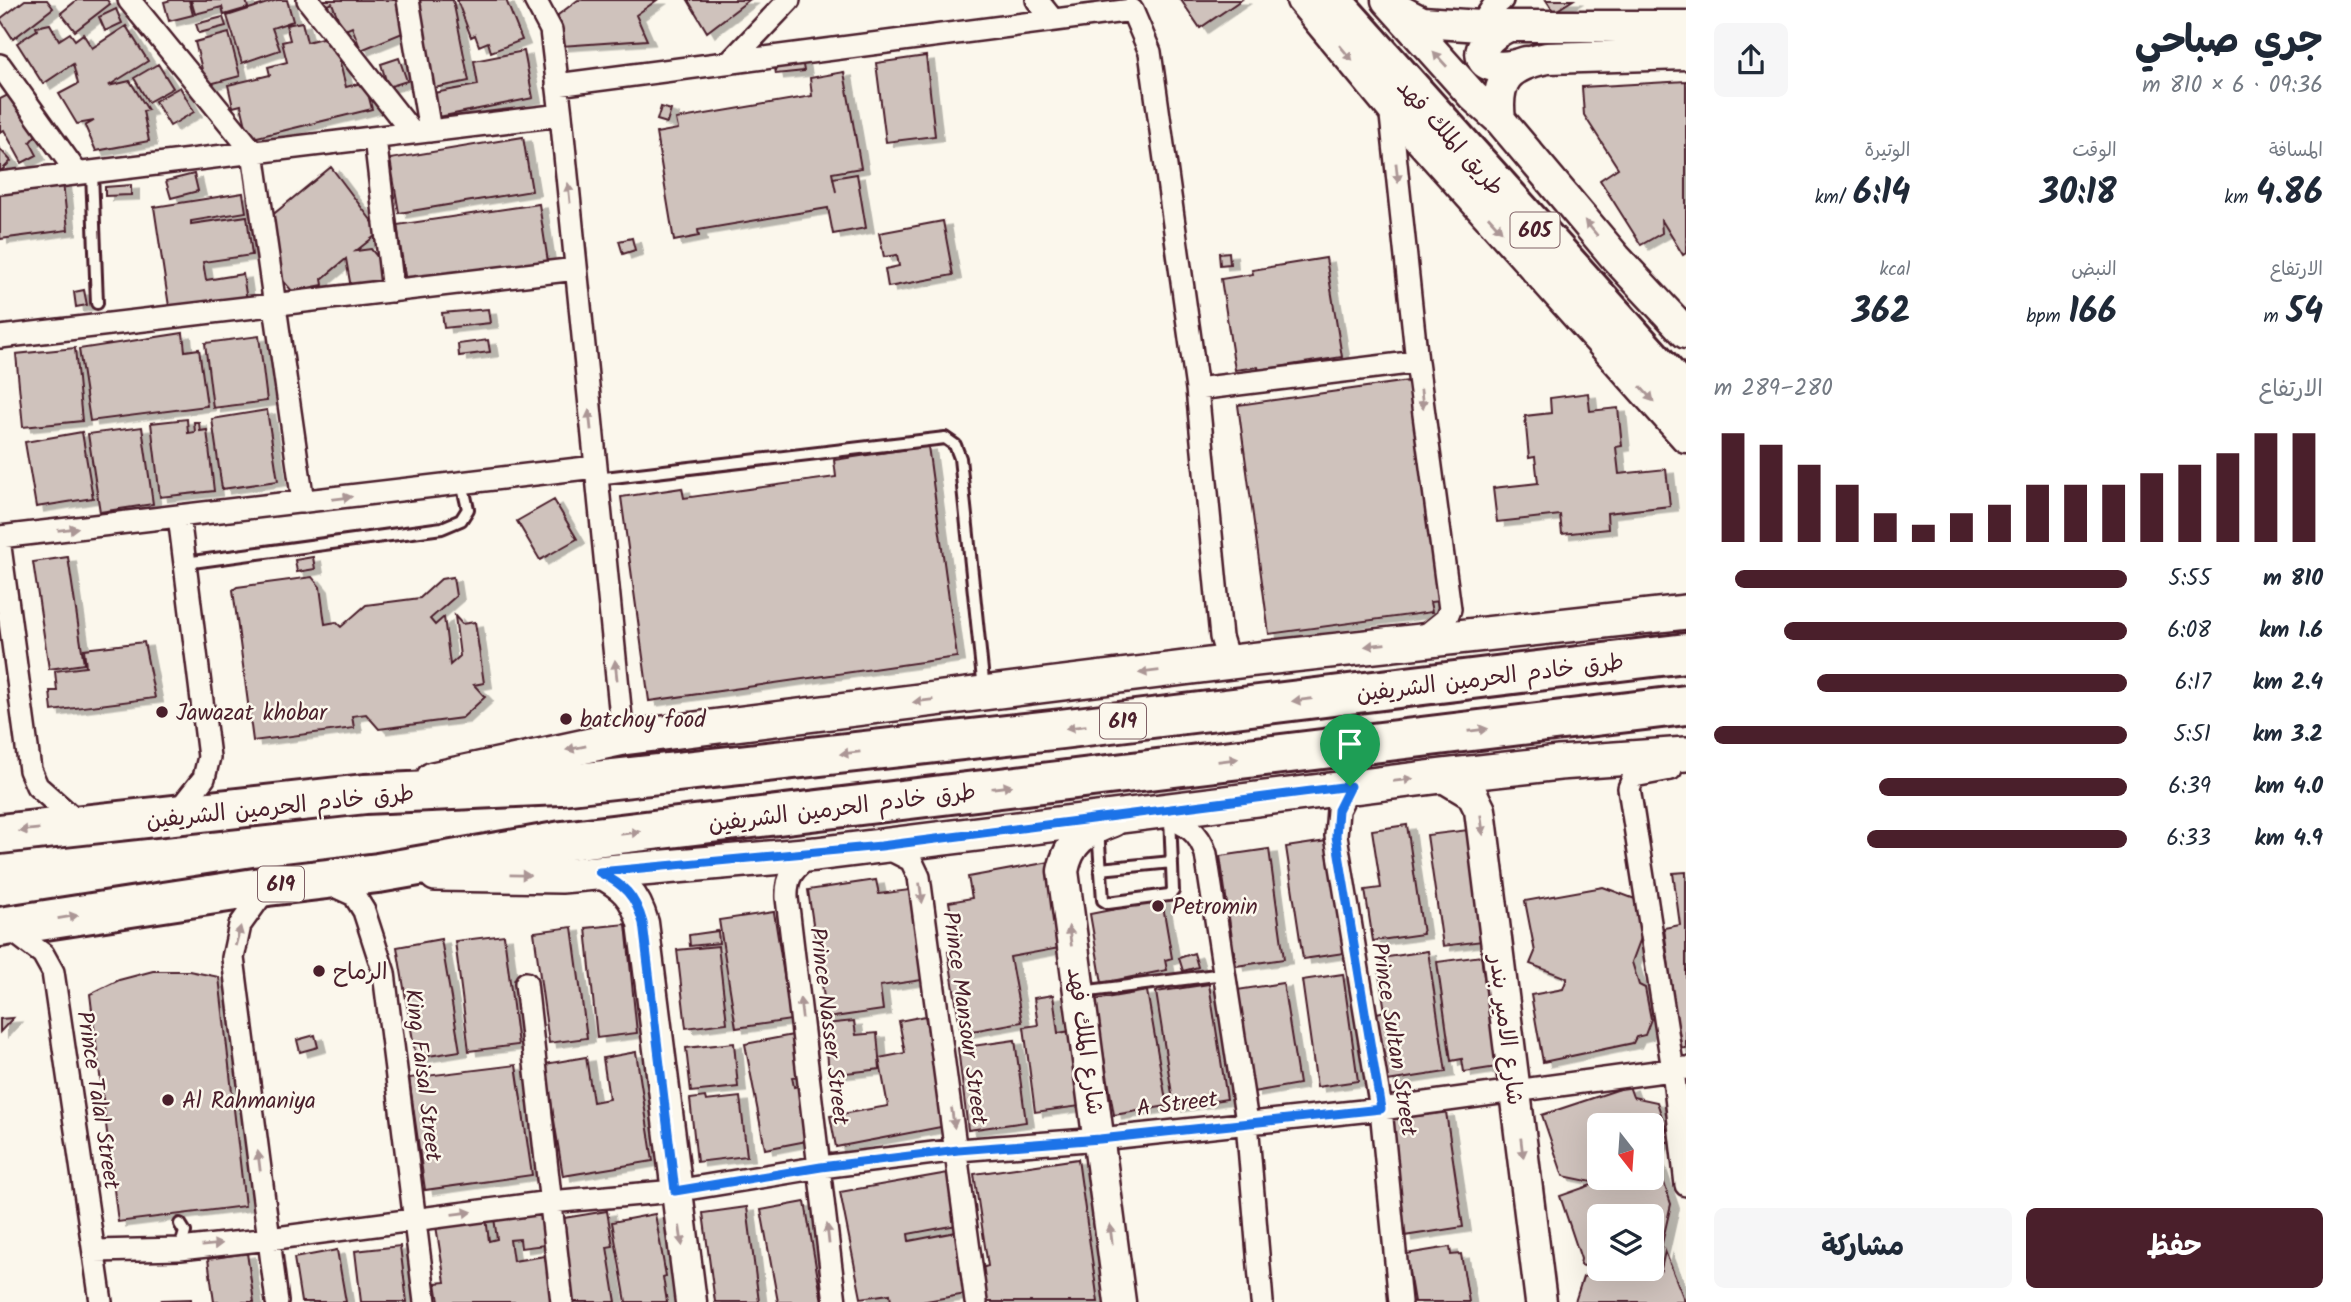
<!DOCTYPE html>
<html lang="ar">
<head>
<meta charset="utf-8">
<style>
  :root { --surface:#fff; --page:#f6f6f7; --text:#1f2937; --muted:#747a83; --accent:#4a1f2b }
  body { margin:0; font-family:Kalam,"Playpen Sans Arabic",sans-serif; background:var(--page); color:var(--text); direction:rtl; height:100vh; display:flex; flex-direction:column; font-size:26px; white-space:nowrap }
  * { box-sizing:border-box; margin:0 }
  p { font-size:23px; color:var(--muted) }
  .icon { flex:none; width:38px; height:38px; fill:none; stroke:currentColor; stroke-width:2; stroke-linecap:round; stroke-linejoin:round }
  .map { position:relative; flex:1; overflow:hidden; direction:ltr }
  .drawer { display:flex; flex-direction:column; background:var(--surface); width:665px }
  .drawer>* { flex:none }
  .needle { width:46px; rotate:163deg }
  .tools { position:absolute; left:1587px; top:1113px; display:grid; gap:14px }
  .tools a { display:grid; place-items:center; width:77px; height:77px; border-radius:10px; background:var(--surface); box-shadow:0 7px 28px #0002; font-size:35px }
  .pin { position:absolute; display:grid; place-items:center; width:60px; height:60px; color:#fff; margin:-72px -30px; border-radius:50% 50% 50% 0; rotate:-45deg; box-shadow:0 0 7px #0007 }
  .pin .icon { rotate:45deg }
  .round { display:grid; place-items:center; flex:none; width:74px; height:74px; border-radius:10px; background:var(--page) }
  .overview { display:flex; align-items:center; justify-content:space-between; height:119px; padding:0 28px }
  h1 { font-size:38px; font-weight:700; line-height:52px }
  .figures { display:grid; grid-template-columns:repeat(3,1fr); gap:10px; height:119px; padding:7px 28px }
  .figures div { display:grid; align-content:center }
  .figures b { font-size:35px; font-weight:700 }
  .figures small { font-size:19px; font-weight:400 }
  .figures p { font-size:19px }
  .chart { height:196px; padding:14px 28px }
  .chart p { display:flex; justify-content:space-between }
  .chart svg { width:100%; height:126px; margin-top:7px; stroke:var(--accent); stroke-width:6 }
  .button { display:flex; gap:14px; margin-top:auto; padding:14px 28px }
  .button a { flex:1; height:80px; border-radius:10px; background:var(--accent); color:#fff; font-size:28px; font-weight:700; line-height:80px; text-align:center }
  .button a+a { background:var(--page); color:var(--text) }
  ul { padding:0 28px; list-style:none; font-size:23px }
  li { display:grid; grid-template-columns:112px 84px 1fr; align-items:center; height:52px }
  li i { height:18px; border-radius:9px; background:var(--accent) }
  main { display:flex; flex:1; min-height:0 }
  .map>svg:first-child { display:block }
  .building { fill:#cfc2bc; stroke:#4a1f2b; stroke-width:2; fill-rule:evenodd; filter:url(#shadow) }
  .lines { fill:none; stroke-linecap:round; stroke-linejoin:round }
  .lane-casing { stroke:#4a1f2b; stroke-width:16 }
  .street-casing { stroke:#4a1f2b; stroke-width:26 }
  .secondary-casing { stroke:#4a1f2b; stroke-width:35 }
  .primary-casing { stroke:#4a1f2b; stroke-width:38 }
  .highway-casing { stroke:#4a1f2b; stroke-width:44 }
  .lane { stroke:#fbf7ec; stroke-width:10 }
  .street { stroke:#fbf7ec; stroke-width:21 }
  .secondary { stroke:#fbf7ec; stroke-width:30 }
  .primary { stroke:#fbf7ec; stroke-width:33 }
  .highway { stroke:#fbf7ec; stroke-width:38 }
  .oneway { fill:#ab9695 }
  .route-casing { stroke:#fff; stroke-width:14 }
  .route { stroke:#1a73e8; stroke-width:9 }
  .poi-dot { fill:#4a1f2b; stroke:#fbf7ec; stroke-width:2.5 }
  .labels { text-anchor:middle; stroke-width:5; stroke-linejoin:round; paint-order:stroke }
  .shield { fill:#fbf7ec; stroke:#7f6065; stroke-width:2 }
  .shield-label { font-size:21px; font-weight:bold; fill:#4a1f2b }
  .street-label { font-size:23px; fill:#4a1f2b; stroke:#fbf7ec }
  .poi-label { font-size:23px; fill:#4a1f2b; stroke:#fbf7ec; text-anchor:start }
</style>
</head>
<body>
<main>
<section class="drawer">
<div class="overview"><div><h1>جري صباحي</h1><p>09:36 · 6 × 810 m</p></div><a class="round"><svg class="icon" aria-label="share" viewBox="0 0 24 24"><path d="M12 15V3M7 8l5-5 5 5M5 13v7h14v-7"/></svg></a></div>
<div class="figures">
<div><p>المسافة</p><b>4.86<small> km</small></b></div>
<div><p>الوقت</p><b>30:18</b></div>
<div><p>الوتيرة</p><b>6:14<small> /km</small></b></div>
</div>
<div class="figures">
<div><p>الارتفاع</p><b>54<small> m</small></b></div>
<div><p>النبض</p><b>166<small> bpm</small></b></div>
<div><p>kcal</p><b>362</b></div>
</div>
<div class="chart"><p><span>الارتفاع</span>280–289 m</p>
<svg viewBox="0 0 160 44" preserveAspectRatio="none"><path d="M5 44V6M15 44V10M25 44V17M35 44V24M45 44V34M55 44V38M65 44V34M75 44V31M85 44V24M95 44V24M105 44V24M115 44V20M125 44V17M135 44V13M145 44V6M155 44V6"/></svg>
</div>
<ul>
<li><b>810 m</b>5:55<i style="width:95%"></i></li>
<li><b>1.6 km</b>6:08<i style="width:83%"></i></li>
<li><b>2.4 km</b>6:17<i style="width:75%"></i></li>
<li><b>3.2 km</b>5:51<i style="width:100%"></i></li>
<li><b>4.0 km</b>6:39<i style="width:60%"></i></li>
<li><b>4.9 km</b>6:33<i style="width:63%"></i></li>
</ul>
<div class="button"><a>حفظ</a><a>مشاركة</a></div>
</section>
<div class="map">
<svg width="1686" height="1302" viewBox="0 0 1686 1302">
  <defs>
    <filter id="shadow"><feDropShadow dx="8" dy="4.5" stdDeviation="0" flood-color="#0004"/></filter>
  </defs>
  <rect width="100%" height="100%" fill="#fbf7ec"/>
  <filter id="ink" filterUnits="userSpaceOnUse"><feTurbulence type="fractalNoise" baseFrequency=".0143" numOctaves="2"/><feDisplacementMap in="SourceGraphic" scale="14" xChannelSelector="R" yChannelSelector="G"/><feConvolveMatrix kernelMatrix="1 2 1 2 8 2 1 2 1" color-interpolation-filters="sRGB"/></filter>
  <g filter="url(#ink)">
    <path class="building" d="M25,0H47L53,8L13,39L0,19Z
      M77,0H107L110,4L75,31L61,13Z
      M171,0H189L193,15L169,21L164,2Z
      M191,0H246L248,8L224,15L222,7L195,14Z
      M277,0H287L293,21L272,28L280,50L242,63L227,16Z
      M323,0H398L410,30L361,50L352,27L343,31L332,3L325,6Z
      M417,0H453L469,81L434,88Z
      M457,0H506L522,40L491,52L488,42L479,46L475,35L471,37Z
      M578,0H657L636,15L647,40L561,46L558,15Z
      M688,0H749L707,32Z
      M1181,0H1241L1200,28Z
      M1546,0H1573L1554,12Z
      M116,9L122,23L105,31L99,17Z
      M223,17L226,26L199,33L196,24Z
      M302,22L307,42L333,35L346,87L365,82L372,109L249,139L241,105L233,107L228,85L270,75L268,67L287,62L282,42L290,40L286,25Z
      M50,24L59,40L70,33L75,40L83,34L92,48L126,26L148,61L108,86L130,81L148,110L143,111L149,141L96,151L85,126L94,121L77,124L59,94L78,84L73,64L43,84L17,43L37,30L36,27Z
      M229,33L240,76L206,85L195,42Z
      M524,51L533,98L439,117L434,93L478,85L474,61Z
      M926,56L935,136L886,142L876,63Z
      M399,58L407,81L388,87L381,64Z
      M802,59L804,71L776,74L774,63Z
      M158,64L173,88L148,102L134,78Z
      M844,72L861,168L832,173L836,192L833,178L857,174L866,228L833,234L828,208L698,230L699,236L674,241L656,133L678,129L676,119L812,96L810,78Z
      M1686,81V253L1683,255L1661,219L1662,233L1641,245L1600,180L1618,168L1584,115L1582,87Z
      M180,87L194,112L170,126L155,101Z
      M8,95L42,128L30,142L37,155L22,163L4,130L0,132V99Z
      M661,107L671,110L667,123L657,120Z
      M523,137L532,191L399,213L390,159Z
      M0,149L11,161L0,172Z
      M331,167L380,232L356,251L371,249L380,260L383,282L351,288L346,259L322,279L323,285L292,291L279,276L270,217Z
      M194,174L198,191L171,198L166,181Z
      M63,182L68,230L0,239V190Z
      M131,185V195L105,196V187Z
      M243,193L246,212L191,221V224L247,216L252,255L203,262L206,280L243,274L247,301L170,313L154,207Z
      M539,204L548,262L406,282L397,225Z
      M943,221L953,275L888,287L885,269L899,266L897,255L884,257L879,233Z
      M632,238L635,250L623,254L619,241Z
      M1229,252L1230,264L1220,265L1219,253Z
      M1326,258L1342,357L1259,370L1258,367L1235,370L1221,279L1253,274L1252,270Z
      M84,290L87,305L76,307L74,292Z
      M488,309L490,323L444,328L442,313Z
      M183,333L185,351L199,349L207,406L90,421L79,349Z
      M259,336L267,401L213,408L205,343Z
      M488,340L490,352L459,356L458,344Z
      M75,348L82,421L23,427L16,354Z
      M1409,381L1439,601L1430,602L1432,612L1269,634L1238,405Z
      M1588,393L1590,411L1618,408L1622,446L1616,447L1619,474L1666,469L1670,506L1607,513L1608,529L1562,534L1560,515L1497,522L1493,488L1538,483L1535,457L1529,458L1525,416L1551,413L1550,398Z
      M267,410L278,481L222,489L212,419Z
      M187,419L188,433L195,432L194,422H199L200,431L207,430L214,491L160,497L151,423Z
      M142,427L153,504L100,512L88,434Z
      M82,432L93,498L36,507L25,442Z
      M928,446L957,657L649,701L621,497L682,488L684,498L836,477L834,460Z
      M554,500L577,539L540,560L517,521Z
      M68,557L84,664L49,669L33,562Z
      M313,557L315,569L297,572L295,560Z
      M312,577L320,587L325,624L336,622L341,627L366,605L420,598L441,579L453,577L456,596L430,619L435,625L444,617L450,665L460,656L455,616L462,624L475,622L484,683L474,685L485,697L462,718L379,729L366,714L352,716L354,728L253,741L233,590L237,587Z
      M144,642L155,698L52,711L50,691H57L55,671L86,667L84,649Z
      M1407,825L1423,934L1373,941L1365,890L1381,888L1372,830Z
      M1468,830L1483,941L1443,946L1427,835Z
      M1327,841L1344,953L1303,959L1286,847Z
      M1269,849L1284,959L1236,966L1220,856Z
      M1050,862L1065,947L1010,957L1022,1022L961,1033L948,952L958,951L949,902L972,898L968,877Z
      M1686,872V1048L1679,1049L1664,928L1680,925L1673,873Z
      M876,880L879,894L909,890L922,980L880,986L883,1010L827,1018L808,890Z
      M1603,887L1635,899L1642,935L1632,962L1639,985L1645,988L1651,1019L1645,1035L1636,1037L1633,1043L1543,1062L1531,995L1563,989L1567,978L1530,964L1535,952L1525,901Z
      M1162,900L1172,958L1165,960L1167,970L1102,983L1090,914Z
      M774,912L791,1020L736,1028L719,920Z
      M626,924L637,1033L597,1038L586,928Z
      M572,927L587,1038L549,1043L534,932Z
      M718,931L719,943L690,946L689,935Z
      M504,935L518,1045L469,1051L455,941Z
      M441,939L460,1051L416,1058L397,947Z
      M718,946L727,1023L686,1028L677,950Z
      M1428,951L1446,1072L1387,1081L1377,1013L1385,1011L1379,974H1383L1381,958Z
      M1194,953L1198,967L1183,971L1179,958Z
      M1481,956L1497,1067L1464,1072L1462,1059L1451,1061L1437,962Z
      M153,971H189L219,977L245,1206L118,1222L90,994L119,980Z
      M1343,974L1358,1081L1317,1087L1302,980Z
      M1283,983L1299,1084L1253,1092L1237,990Z
      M1209,984L1227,1099L1174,1107L1156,992Z
      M1147,991L1167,1106L1114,1115L1094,1000Z
      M1053,995L1058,1033L1071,1031L1081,1106L1035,1112L1024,1027L1038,1025L1034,998Z
      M925,1016L946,1126L836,1147L830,1116L888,1106L879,1058L905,1053L899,1021Z
      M13,1018L0,1032V1019Z
      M854,1021L856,1035L877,1033L880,1069L829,1075L825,1024Z
      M315,1035L318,1047L300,1052L297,1040Z
      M793,1035L801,1076L792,1077L794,1087L802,1085L812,1140L765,1149L745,1044Z
      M1015,1040L1026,1122L968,1130L958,1048Z
      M734,1043L738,1087L691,1092L686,1048Z
      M636,1052L653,1161L563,1176L545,1064L586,1057L593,1102L609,1099L603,1058Z
      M516,1065L532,1175L425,1190L409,1078Z
      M1629,1086L1633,1097L1657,1102L1670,1141L1659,1145L1652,1168V1125H1600V1178H1652L1655,1177L1658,1165L1671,1204L1658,1261L1661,1269L1665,1251L1685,1302H1575L1583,1277L1603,1270L1580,1265L1581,1259L1560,1196L1597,1183L1563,1176L1542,1115ZM1600,1216H1652V1269H1600Z
      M705,1097L706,1101L740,1097L747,1156L697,1162L690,1099Z
      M1446,1112L1463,1227L1404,1236L1387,1120Z
      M1078,1159L1098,1302H986L981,1268L988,1266L974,1174Z
      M948,1173L957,1225L908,1234L909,1241L956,1232L966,1294L921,1302H891L890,1294L861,1298L840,1192Z
      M805,1202L822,1302H778L761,1210Z
      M747,1207L759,1302H715L703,1213Z
      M540,1211L545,1245L521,1248L520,1239L510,1240L513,1261L545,1256L552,1302H439L436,1283L445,1282L436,1226L486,1218L489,1241L497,1239L494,1218Z
      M607,1211L613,1246L607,1247L616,1302H572L558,1219Z
      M655,1214L666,1276L663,1277L667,1302H626L612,1222Z
      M400,1246L407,1302H361L355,1251Z
      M1450,1247L1451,1255L1461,1254L1469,1302H1414L1406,1254Z
      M337,1250L346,1302H301L294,1258Z
      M247,1253L254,1302H214L208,1259Z
      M191,1299V1302H163L162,1300Z"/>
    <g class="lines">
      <defs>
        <path id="lane" d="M92,172L97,303
          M596,479L945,438L955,445L960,458L984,690
          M185,563L442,528L461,520L468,509L462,483
          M1098,830L1103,900L1108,903L1169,895L1173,891L1170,816
          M1100,869L1172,862
          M1081,992L1224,974
          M180,1224L185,1232L180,1249"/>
        <path id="street" d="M129,0L253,152L303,502
          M308,0L411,131
          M408,0L430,131
          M535,0L551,30L561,115L623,738
          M1037,0L1053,20
          M1480,26L1492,8L1502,0
          M730,62L789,0
          M0,65L77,173
          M557,85L1132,10L1150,52L1197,389L1221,637L1226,653L1244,659
          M1390,106L1417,362L1450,609L1446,619L1420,640
          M375,138L393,291
          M0,183L561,115
          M0,337L576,269
          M1197,389L1417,362
          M0,537L595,467
          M0,547L30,770L37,786L81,825
          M1671,769L1634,776L1629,788L1673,1070L1686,1185
          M1350,786L1338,810L1336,836L1381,1109L1400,1302
          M1161,814C1184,824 1198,829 1206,854L1247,1122L1262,1302
          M174,816L204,778L209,757L179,516
          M887,848L911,860L919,877L976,1302
          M812,856C794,867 786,876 787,898L835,1302
          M330,884L354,895L364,911L384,973L425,1302
          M268,886L240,925L233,958L277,1302
          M6,926L43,954L53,972L101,1302
          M526,983L562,1302
          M95,1251L180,1249L269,1239L550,1202L675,1191L821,1167L958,1150L1100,1139L1381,1109L1686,1068"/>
        <path id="secondary" d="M1302,0L1390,106L1686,437
          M1387,0L1473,96L1500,120L1616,258L1686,333
          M1399,10L1422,22L1480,26H1686
          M1509,26C1464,47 1477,79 1526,62
          M1500,120C1495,79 1508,66 1547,58L1686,54
          M1442,776L1472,794L1480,810L1541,1302
          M1113,821C1085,831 1069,841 1063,871L1120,1302
          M599,872C624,885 635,895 643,923L691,1302"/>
        <path id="primary" d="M433,779L623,738L1248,660L1686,612
          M436,874L561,876L816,854L1442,776L1559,763L1686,754"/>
        <path id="highway" d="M1331,0L1686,397
          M0,834L365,794L560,785L1061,729L1686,653
          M0,927L268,886L378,873L562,841L1686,705"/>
      </defs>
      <use href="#lane" class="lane-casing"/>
      <use href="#street" class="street-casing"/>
      <use href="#secondary" class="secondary-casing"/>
      <use href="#primary" class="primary-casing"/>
      <use href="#highway" class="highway-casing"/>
      <use href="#lane" class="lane"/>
      <use href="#street" class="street"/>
      <use href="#secondary" class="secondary"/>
      <use href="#primary" class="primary"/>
      <use href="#highway" class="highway"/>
    </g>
    <defs><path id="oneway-solid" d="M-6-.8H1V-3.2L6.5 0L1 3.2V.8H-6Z" transform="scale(1.75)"/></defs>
    <g class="oneway">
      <use href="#oneway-solid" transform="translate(1346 53) rotate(50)"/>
      <use href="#oneway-solid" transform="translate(1440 59) rotate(-132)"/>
      <use href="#oneway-solid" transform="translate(1397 173) rotate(84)"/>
      <use href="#oneway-solid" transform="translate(569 193) rotate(-96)"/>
      <use href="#oneway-solid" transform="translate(1495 224) rotate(48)"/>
      <use href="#oneway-solid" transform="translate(1591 228) rotate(-130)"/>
      <use href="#oneway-solid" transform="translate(1647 394) rotate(48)"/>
      <use href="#oneway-solid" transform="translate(1422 399) rotate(83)"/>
      <use href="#oneway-solid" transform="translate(590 420) rotate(-96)"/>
      <use href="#oneway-solid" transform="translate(342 498) rotate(-7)"/>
      <use href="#oneway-solid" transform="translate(68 529) rotate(-7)"/>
      <use href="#oneway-solid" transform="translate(1375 645) rotate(173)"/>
      <use href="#oneway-solid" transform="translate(616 670) rotate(-96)"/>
      <use href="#oneway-solid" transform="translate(1149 672) rotate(173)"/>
      <use href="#oneway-solid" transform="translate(1302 700) rotate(173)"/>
      <use href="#oneway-solid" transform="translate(923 701) rotate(173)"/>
      <use href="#oneway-solid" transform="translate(1076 727) rotate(173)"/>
      <use href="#oneway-solid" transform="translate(1478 730) rotate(-7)"/>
      <use href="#oneway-solid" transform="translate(576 748) rotate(168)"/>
      <use href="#oneway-solid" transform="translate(850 753) rotate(174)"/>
      <use href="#oneway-solid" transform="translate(1228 760) rotate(-7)"/>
      <use href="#oneway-solid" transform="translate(1403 780) rotate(-7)"/>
      <use href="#oneway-solid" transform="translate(1002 787) rotate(-7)"/>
      <use href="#oneway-solid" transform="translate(1482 825) rotate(83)"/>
      <use href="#oneway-solid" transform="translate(29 830) rotate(174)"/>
      <use href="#oneway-solid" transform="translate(630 833) rotate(-7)"/>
      <use href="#oneway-solid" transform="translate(520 875) rotate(1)"/>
      <use href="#oneway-solid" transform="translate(921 893) rotate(82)"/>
      <use href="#oneway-solid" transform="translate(68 917) rotate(-9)"/>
      <use href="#oneway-solid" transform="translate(238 936) rotate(-75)"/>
      <use href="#oneway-solid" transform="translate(1070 936) rotate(-98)"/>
      <use href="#oneway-solid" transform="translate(801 1008) rotate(-97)"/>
      <use href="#oneway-solid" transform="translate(953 1118) rotate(82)"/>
      <use href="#oneway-solid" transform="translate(1522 1148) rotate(83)"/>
      <use href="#oneway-solid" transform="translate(259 1161) rotate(-97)"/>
      <use href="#oneway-solid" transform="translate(462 1213) rotate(-7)"/>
      <use href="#oneway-solid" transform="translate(828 1234) rotate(-96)"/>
      <use href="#oneway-solid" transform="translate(1111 1234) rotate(-97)"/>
      <use href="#oneway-solid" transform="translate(681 1236) rotate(82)"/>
      <use href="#oneway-solid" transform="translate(212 1245) rotate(-6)"/>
    </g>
  </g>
  <g class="lines" filter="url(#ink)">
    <defs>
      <path id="route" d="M1350,786L1338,810L1336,836L1381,1109L1100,1139L958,1150L821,1167L675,1191L643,923C635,895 624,885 599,872L881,846Z"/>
    </defs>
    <use href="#route" class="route-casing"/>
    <use href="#route" class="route"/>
  </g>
  <g class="poi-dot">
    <circle cx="162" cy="712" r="7"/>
    <circle cx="566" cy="719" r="7"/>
    <circle cx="1158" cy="906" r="7"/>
    <circle cx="319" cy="971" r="7"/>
    <circle cx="168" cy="1100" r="7"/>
  </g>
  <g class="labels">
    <g class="shield">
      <rect x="1510.5" y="212.5" width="49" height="35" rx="5"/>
      <rect x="1100" y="703.5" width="46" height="35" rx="5"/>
      <rect x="258" y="866.5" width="46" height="35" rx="5"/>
    </g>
    <g class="shield-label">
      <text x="1535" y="237">605</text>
      <text x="1123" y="728">619</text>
      <text x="281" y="891">619</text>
    </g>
    <g class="street-label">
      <text transform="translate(1451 137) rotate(48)" y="8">طريق الملك فهد</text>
      <text transform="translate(1490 677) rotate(-7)" y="8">طرق خادم الحرمين الشريفين</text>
      <text transform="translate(280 806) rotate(-6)" y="8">طرق خادم الحرمين الشريفين</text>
      <text transform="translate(842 807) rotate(-7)" y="8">طرق خادم الحرمين الشريفين</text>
      <text transform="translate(966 1018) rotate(82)" y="8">Prince Mansour Street</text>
      <text transform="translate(830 1026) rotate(83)" y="8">Prince Nasser Street</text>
      <text transform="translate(1507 1030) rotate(83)" y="8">شارع الامير بندر</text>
      <text transform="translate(1395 1039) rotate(81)" y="8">Prince Sultan Street</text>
      <text transform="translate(1086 1041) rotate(82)" y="8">شارع الملك فهد</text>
      <text transform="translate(424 1075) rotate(83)" y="8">King Faisal Street</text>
      <text transform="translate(99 1100) rotate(81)" y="8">Prince Talal Street</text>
      <text transform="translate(1177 1103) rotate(-7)" y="8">A Street</text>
    </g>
    <g class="poi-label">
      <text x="176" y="720">Jawazat khobar</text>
      <text x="580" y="727">batchoy food</text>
      <text x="1172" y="914">Petromin</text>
      <text x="333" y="979">الرماح</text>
      <text x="182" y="1108">Al Rahmaniya</text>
    </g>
  </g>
</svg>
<div class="tools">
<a><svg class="needle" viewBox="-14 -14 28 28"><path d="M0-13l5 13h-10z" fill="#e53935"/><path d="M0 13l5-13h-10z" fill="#747a83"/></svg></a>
<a><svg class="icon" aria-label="layers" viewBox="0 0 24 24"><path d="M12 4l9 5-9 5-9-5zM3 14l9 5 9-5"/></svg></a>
</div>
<div class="pin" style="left:1350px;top:786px;background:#1e9e55"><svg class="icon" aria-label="arrive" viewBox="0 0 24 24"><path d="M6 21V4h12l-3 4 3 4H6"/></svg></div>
</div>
</main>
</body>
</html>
